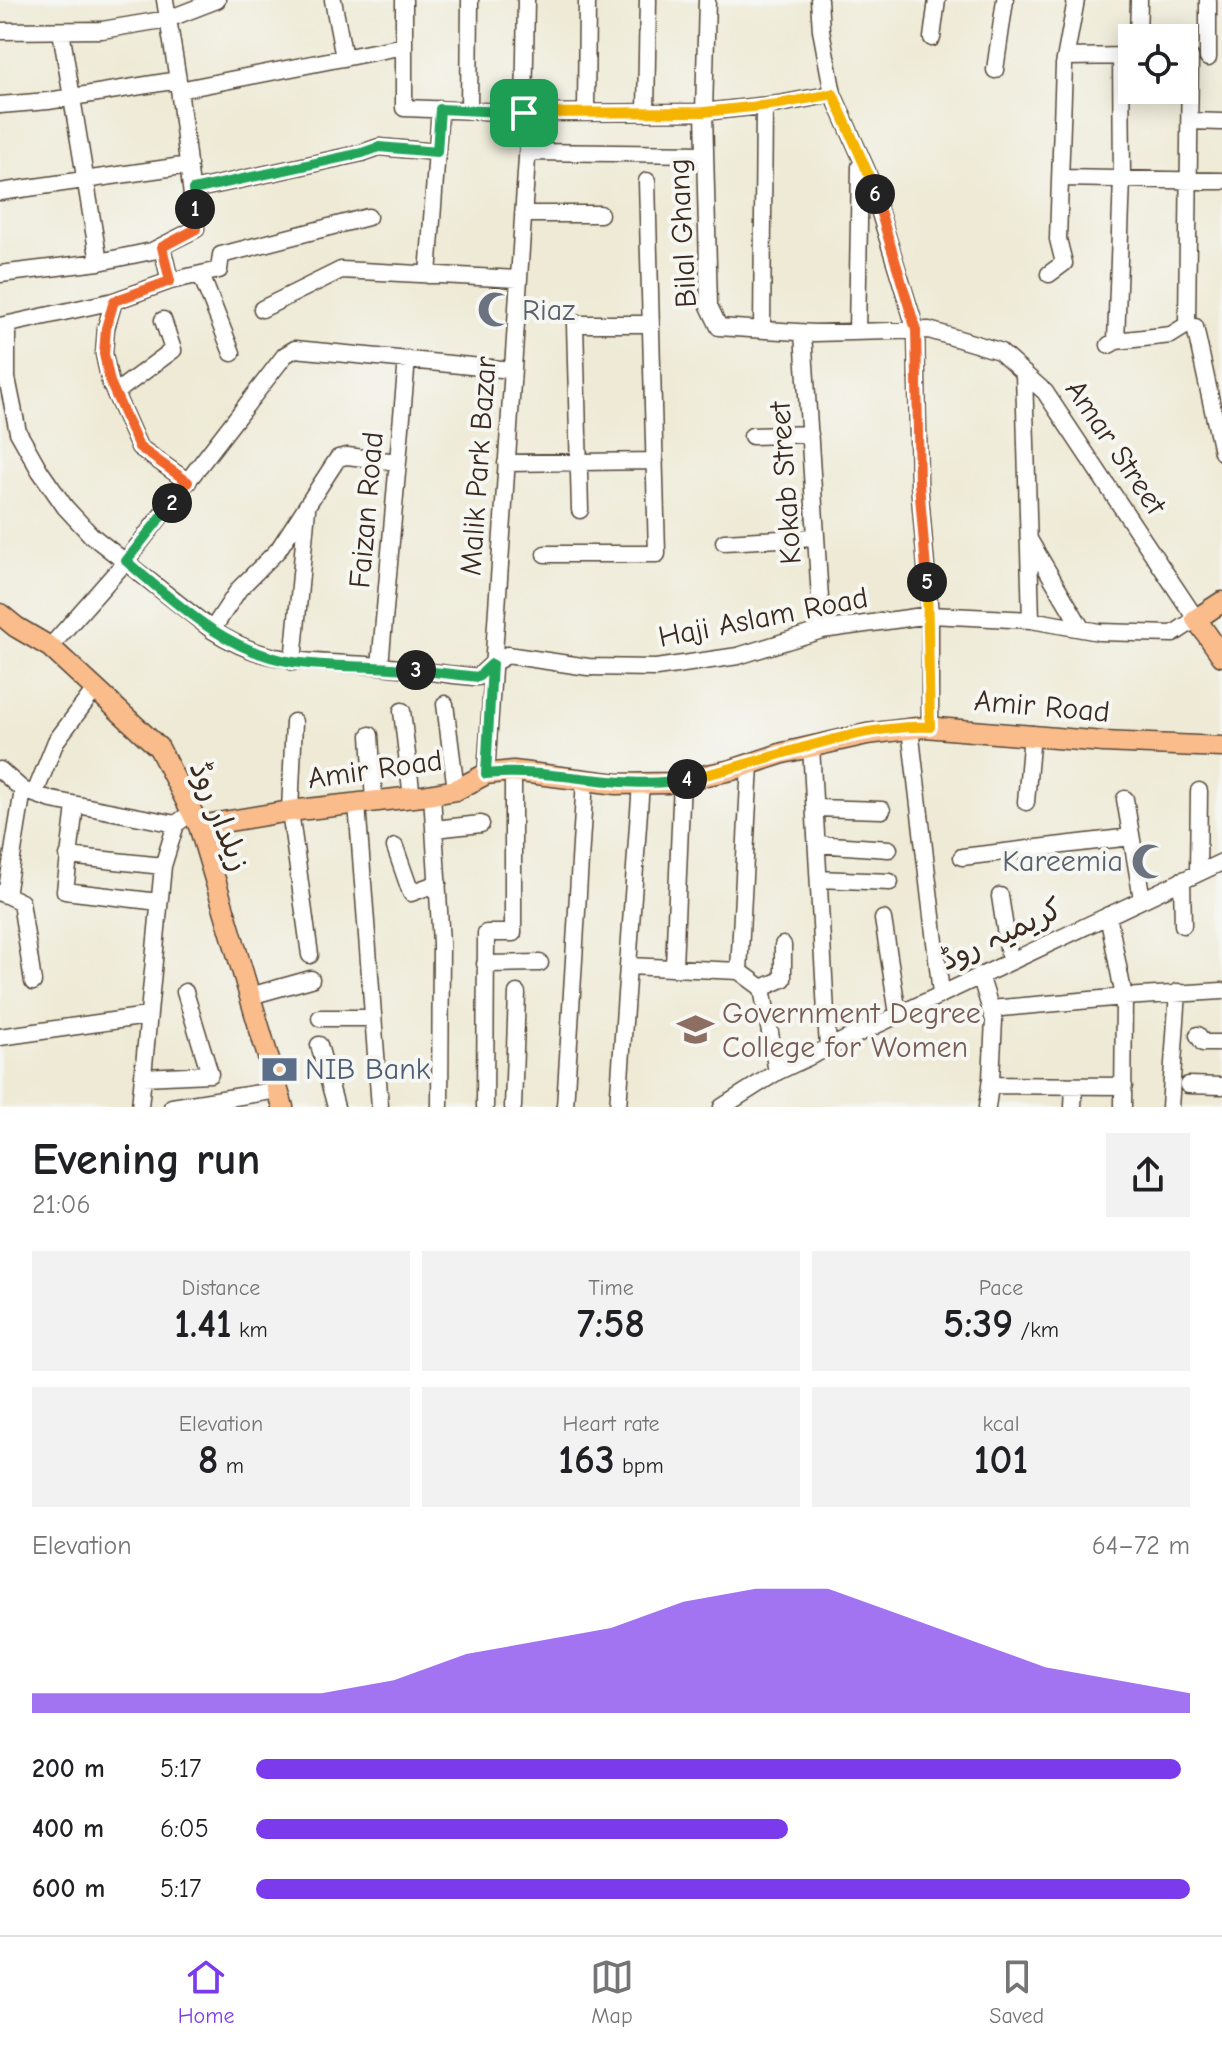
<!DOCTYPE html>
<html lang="en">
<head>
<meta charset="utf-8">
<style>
  :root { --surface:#fff; --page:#f2f2f2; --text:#202124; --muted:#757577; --line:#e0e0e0; --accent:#7c3aed }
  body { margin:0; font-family:"Comic Neue","Playpen Sans Arabic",sans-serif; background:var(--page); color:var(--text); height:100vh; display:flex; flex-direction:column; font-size:30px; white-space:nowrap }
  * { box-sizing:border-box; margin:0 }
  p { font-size:26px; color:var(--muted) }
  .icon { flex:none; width:44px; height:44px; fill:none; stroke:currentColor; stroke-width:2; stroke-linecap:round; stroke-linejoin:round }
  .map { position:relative; height:1107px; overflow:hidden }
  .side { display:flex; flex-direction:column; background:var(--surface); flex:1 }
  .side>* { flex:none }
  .tools { position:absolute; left:1118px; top:24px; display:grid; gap:16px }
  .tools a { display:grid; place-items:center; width:80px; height:80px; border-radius:0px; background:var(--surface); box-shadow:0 4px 20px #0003; font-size:40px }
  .pin { position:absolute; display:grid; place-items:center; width:68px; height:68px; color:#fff; margin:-34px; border-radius:16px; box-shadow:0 4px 12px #0006 }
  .km { position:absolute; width:40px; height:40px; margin:-20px; border-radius:50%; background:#222; color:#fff; font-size:22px; line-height:40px; text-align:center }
  .round { display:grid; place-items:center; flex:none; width:84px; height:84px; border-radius:0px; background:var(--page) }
  .headline { display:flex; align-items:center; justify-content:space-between; height:136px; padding:0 32px }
  h1 { font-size:44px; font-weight:600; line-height:60px }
  .figures { display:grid; grid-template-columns:repeat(3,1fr); gap:12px; height:136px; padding:8px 32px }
  .figures div { display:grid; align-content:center; border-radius:0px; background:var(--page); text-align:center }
  .figures b { font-size:40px; font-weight:600 }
  .figures small { font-size:22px; font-weight:400 }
  .figures p { font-size:22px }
  .chart { height:224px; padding:16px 32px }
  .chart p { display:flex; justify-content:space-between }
  .chart svg { width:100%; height:144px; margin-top:8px; fill:var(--accent); opacity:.7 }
  ul { padding:0 32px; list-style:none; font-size:26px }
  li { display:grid; grid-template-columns:128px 96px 1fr; align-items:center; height:60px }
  li i { height:20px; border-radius:10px; background:var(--accent) }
  .tabs { display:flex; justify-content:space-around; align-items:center; height:112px; border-top:2px solid var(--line); background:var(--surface); font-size:22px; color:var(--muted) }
  .tabs a { display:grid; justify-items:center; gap:4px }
  .tabs .selected { color:var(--accent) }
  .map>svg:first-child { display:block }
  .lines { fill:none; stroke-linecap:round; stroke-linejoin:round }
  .minor-casing { stroke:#564739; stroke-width:19 }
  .major-casing { stroke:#564739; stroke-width:23 }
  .minor { stroke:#fff; stroke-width:16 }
  .major { stroke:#f9bc8a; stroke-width:20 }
  .split-1-casing { stroke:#fff; stroke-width:16 }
  .split-2-casing { stroke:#fff; stroke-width:16 }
  .split-3-casing { stroke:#fff; stroke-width:16 }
  .split-4-casing { stroke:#fff; stroke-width:16 }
  .split-5-casing { stroke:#fff; stroke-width:16 }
  .split-6-casing { stroke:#fff; stroke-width:16 }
  .split-7-casing { stroke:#fff; stroke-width:16 }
  .split-1 { stroke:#22a559; stroke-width:10 }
  .split-2 { stroke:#f0652b; stroke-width:10 }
  .split-3 { stroke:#22a559; stroke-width:10 }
  .split-4 { stroke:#22a559; stroke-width:10 }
  .split-5 { stroke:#f5b400; stroke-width:10 }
  .split-6 { stroke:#f0652b; stroke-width:10 }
  .split-7 { stroke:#f5b400; stroke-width:10 }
  .labels { text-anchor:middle; stroke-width:8; stroke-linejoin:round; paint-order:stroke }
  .street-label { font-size:30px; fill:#3b2a1e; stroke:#f6f6f2 }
  .worship-label { font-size:30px; fill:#5b616d; stroke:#f6f6f2; text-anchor:start }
  .education-label { font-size:30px; fill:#785e54; stroke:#f6f6f2; text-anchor:start }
  .service-label { font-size:30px; fill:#4e5e75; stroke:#f6f6f2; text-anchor:start }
</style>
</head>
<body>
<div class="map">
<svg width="1222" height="1107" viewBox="0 0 1222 1107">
  <rect width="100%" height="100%" fill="#f6f6f2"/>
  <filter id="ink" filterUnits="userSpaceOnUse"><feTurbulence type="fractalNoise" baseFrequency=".0125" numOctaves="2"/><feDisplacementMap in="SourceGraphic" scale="16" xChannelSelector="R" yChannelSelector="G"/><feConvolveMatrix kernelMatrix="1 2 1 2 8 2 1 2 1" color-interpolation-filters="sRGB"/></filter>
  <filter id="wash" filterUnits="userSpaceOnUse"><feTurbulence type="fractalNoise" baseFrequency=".006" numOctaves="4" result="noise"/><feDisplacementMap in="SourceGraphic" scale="32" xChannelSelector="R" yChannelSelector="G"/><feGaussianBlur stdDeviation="1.8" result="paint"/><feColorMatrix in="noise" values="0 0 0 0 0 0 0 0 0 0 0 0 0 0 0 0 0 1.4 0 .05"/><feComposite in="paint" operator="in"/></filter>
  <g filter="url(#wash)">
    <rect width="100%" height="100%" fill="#eeead5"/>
  </g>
  <g filter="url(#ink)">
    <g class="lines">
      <defs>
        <path id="minor" d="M333,0L344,58
          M404,0V108L530,113L704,112L779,104L833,94
          M819,0L821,30L833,94L867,171L916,330L919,483L930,615V727
          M1208,0V58
          M0,31L102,30L168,19L217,0
          M61,31L99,262
          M932,38L937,0
          M1138,38L1139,0
          M1066,57L1130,56
          M995,70L1005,0
          M179,90L404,46
          M0,105L48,101L178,80
          M469,111L470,0
          M646,112L648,0
          M524,113L526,0
          M586,113L587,0
          M1190,121L1222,122
          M527,152L705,154
          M1060,178L1222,181
          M193,190L362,153L379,147L437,152
          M0,192L189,165
          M523,214H600
          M0,274L99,262L152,251L196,229L178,80L165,0
          M1049,274L1064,263L1058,239L1064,65L1076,0
          M201,275L232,353
          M428,275L440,109
          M170,281L219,270L221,255L368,217
          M114,301L106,328L104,354L110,382L139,447L188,482
          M262,309L341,270L518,279
          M7,325V378L18,432L40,471L65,507L91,535L212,630C270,668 316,660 381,666C412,669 443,674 474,677H478L492,664L507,655L588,667L656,668L738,656L822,630L930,615L1031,620L1099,632L1173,634L1196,619L1045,392L999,351L929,330L814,333L719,327L709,306L704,112L707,0
          M1187,325L1190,57
          M0,326L114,301L170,281L162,247
          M762,330L764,106
          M857,332L860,166
          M803,333L822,630
          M1116,341L1122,179L1121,56
          M1109,345L1116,341L1171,335L1187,325L1195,327L1222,452
          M1024,373L1031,620
          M115,393L173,350L163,320
          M752,436L810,434
          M506,463L655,461
          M580,510L575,324H650
          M1030,541L1082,629
          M724,542L816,537
          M545,554H657L647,181
          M212,630L239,589L278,550L338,458L347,456L398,462
          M50,647L126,561L285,355L295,349L512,370
          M293,662L307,509
          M380,666L407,359
          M445,704L456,790
          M402,711L412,798
          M294,722L290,811L310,955
          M910,729L941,993
          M370,735L374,802
          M811,746L828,1048
          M0,770L23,790L52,800L176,824L184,818
          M486,774L530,113
          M35,793L56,741L96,688
          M432,794L441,944L440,1107
          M1125,799L1142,899
          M1026,802L1032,734
          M357,804L380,1107
          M75,806L65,891L159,902
          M815,808L882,810
          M434,829L481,824
          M817,844L889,849
          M395,847L411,893L438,883
          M68,856L163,866
          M962,857L1131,837
          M1198,873L1199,791
          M819,879L890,882
          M1182,880L1183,925
          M0,893L6,895L23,790
          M6,895L21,902L33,982
          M1000,896L1010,961
          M1108,915L1124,997L1123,1107
          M883,919L898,1014
          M485,964L540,963
          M628,966L739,971L762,988L777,1072
          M674,966L682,780
          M739,971L750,764
          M980,975L994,1020L991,1079L987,1107
          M762,988L783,979V945
          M250,996L311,979
          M990,1009L1124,997L1222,991
          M320,1018H373
          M1198,1035L1203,1043H1222
          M0,1037L147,1016
          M319,1045L336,1107
          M143,1077L210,1074L185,992
          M990,1085L1124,1086
          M1188,1085L1222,1086
          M140,1107L163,866L176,824
          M172,1107L278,1090
          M485,1107L486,933H513V771
          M513,1107L517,993
          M565,1107L585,779
          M618,1107L641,783
          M722,1107L777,1072L1222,862
          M1073,1107L1074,1086
          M1170,1107L1178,992"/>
        <path id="major" d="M1222,602L1196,619L1222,656
          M0,614L16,627L50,647L159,748L199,826L283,1107
          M199,826L290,811L422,796L456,790L486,774L513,771L617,784L668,783L732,770L783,753L867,734L925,727L1103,742L1222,747"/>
      </defs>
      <use href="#minor" class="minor-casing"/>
      <use href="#major" class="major-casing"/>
      <use href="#minor" class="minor"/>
      <use href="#major" class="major"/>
    </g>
  </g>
  <g class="lines" filter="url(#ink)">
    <defs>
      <path id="split-1" d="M195,209L193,190L362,153L379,147L437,152L440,109L524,113"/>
      <path id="split-2" d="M172,503L188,482L139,447L110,382L104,354L106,328L114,301L170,281L162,247L196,229L195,209"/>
      <path id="split-3" d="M172,503L126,561C176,603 226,652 293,662C333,668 375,665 416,670"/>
      <path id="split-4" d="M416,670L478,677L492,664L486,774C554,767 619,792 687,779"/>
      <path id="split-5" d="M687,779C763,764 852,724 930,727L927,582"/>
      <path id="split-6" d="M875,194L916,330L919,483L927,582"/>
      <path id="split-7" d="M524,113L704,112L779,104L833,94L867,171L875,194"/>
    </defs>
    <use href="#split-1" class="split-1-casing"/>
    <use href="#split-2" class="split-2-casing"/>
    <use href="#split-3" class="split-3-casing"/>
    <use href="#split-4" class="split-4-casing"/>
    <use href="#split-5" class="split-5-casing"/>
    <use href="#split-6" class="split-6-casing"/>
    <use href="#split-7" class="split-7-casing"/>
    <use href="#split-1" class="split-1"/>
    <use href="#split-2" class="split-2"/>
    <use href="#split-3" class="split-3"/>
    <use href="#split-4" class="split-4"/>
    <use href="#split-5" class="split-5"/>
    <use href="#split-6" class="split-6"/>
    <use href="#split-7" class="split-7"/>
  </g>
  <defs>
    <symbol id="mosque-bare" viewBox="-9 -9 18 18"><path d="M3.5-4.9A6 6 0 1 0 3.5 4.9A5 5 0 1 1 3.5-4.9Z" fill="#6b7280" stroke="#f6f6f2" stroke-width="2.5" paint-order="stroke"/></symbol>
    <symbol id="university-bare" viewBox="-9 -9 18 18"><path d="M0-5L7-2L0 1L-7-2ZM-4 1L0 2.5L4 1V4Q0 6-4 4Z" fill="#8d6e63" stroke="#f6f6f2" stroke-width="2.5" paint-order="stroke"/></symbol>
    <symbol id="bank-bare" viewBox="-9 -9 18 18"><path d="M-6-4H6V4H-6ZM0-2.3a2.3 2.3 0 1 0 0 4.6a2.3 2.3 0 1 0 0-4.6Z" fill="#5c6f8a" stroke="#f6f6f2" stroke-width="2.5" paint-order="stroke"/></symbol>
  </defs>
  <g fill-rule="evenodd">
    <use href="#mosque-bare" x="470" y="284" width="51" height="51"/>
    <use href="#mosque-bare" x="1124" y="836" width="51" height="51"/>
    <use href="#university-bare" x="670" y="1004" width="51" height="51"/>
    <use href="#bank-bare" x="254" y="1044" width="51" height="51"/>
  </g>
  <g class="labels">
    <g class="street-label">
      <text transform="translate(682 233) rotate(-93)" y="10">Bilal Ghang</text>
      <text transform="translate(1116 447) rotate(56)" y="10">Amar Street</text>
      <text transform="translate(478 466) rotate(-86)" y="10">Malik Park Bazar</text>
      <text transform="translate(785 483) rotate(-94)" y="10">Kokab Street</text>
      <text transform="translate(366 510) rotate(-85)" y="10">Faizan Road</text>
      <text transform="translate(763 617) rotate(-11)" y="10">Haji Aslam Road</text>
      <text transform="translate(1042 706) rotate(5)" y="10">Amir Road</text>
      <text transform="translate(375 769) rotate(-8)" y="10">Amir Road</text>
      <text transform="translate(220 816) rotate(68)" y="10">زیلدار روڈ</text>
      <text transform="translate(1001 934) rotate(-25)" y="10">کریمیہ روڈ</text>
    </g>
    <g class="worship-label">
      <text x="522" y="320">Riaz</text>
      <text x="1123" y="871" text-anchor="end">Kareemia</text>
    </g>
    <g class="education-label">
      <text x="722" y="1023">Government Degree<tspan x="722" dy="34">College for Women</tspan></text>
    </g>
    <g class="service-label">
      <text x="305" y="1079">NIB Bank</text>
    </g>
  </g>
</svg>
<div class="tools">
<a><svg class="icon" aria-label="locate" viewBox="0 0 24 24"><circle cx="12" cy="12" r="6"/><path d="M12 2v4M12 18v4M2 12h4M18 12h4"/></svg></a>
</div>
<div class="pin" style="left:524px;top:113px;background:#1e9e55"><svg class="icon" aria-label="arrive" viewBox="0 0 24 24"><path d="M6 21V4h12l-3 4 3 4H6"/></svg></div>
<b class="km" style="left:195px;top:209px">1</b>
<b class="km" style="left:172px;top:503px">2</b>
<b class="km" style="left:416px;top:670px">3</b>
<b class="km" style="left:687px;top:779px">4</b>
<b class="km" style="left:927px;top:582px">5</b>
<b class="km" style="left:875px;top:194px">6</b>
</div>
<section class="side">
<div class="headline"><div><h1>Evening run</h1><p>21:06</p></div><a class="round"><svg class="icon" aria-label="share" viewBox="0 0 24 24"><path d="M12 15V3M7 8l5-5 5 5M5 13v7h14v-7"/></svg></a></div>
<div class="figures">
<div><p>Distance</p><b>1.41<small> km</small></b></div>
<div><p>Time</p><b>7:58</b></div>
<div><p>Pace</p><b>5:39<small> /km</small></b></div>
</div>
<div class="figures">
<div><p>Elevation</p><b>8<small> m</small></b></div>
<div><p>Heart rate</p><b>163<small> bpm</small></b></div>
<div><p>kcal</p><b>101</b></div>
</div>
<div class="chart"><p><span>Elevation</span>64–72 m</p>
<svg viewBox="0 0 160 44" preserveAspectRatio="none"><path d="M0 44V38L10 38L20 38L30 38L40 38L50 34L60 26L70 22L80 18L90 10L100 6L110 6L120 14L130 22L140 30L150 34L160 38V44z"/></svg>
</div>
<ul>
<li><b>200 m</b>5:17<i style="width:99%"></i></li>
<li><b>400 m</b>6:05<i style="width:57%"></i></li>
<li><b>600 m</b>5:17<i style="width:100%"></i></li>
</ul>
</section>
<nav class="tabs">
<a class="selected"><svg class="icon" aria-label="home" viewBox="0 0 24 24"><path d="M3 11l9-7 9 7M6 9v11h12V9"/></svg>Home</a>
<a><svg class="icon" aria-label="map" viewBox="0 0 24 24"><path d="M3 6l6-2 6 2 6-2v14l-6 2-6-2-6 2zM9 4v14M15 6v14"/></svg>Map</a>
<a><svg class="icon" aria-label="saved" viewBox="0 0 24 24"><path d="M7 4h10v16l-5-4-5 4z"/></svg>Saved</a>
</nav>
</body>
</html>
